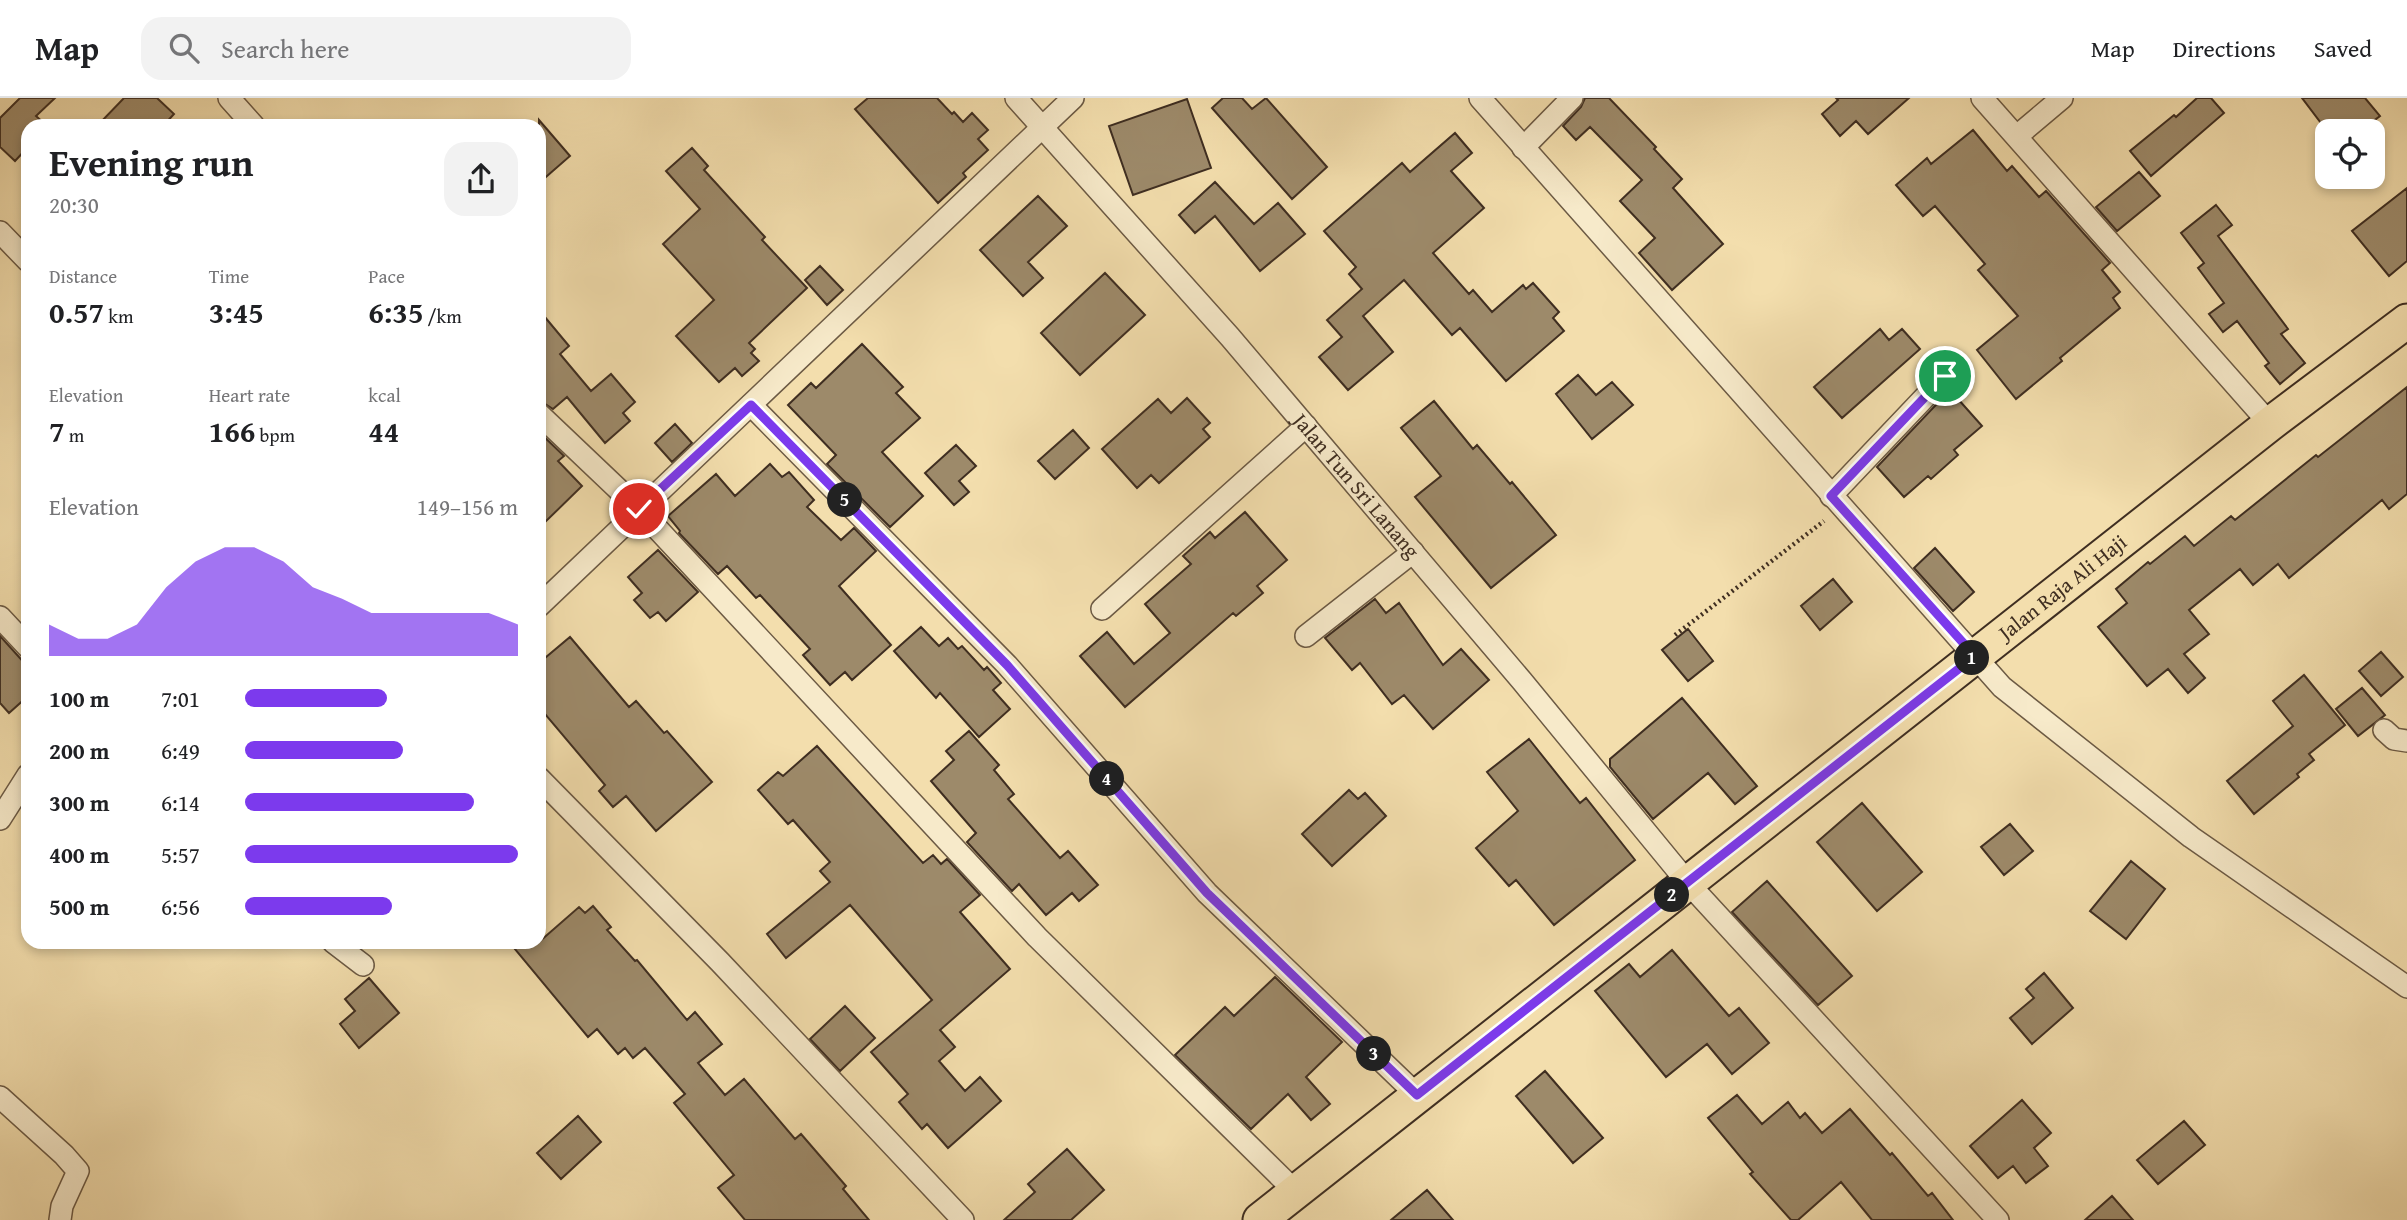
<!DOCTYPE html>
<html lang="en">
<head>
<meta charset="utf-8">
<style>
  :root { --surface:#fff; --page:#f2f2f2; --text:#202124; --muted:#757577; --line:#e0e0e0; --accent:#7c3aed }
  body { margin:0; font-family:"Gentium Book Plus",serif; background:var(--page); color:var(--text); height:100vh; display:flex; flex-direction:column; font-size:26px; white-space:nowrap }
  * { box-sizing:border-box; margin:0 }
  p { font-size:23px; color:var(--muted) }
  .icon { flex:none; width:38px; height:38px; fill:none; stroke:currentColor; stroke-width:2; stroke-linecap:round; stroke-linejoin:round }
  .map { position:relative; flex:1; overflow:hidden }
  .panel { position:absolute; left:21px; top:21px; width:525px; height:830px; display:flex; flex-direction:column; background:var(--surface); border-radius:21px; box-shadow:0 4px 10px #0003 }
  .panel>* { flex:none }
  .fabs { position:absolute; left:2315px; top:21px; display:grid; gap:14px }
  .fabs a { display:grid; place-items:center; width:70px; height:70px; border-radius:14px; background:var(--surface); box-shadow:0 4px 10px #0003; font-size:35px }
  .pin { position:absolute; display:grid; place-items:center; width:60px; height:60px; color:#fff; margin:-30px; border:4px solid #fff; border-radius:50%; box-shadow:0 2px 7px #0007 }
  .km { position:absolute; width:35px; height:35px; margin:-18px; border-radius:50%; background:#222; color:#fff; font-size:19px; line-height:35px; text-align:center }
  .round { display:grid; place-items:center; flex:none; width:74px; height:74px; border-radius:21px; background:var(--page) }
  .summary { display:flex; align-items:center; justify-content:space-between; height:119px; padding:0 28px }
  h1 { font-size:38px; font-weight:700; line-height:52px }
  .metrics { display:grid; grid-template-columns:repeat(3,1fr); gap:10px; height:119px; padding:7px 28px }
  .metrics div { display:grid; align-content:center }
  .metrics b { font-size:30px; font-weight:700 }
  .metrics small { font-size:19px; font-weight:400 }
  .metrics p { font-size:19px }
  .chart { height:196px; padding:14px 28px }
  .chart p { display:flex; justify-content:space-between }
  .chart svg { width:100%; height:126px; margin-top:7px; fill:var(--accent); opacity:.7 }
  ul { padding:0 28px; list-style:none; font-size:23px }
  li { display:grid; grid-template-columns:112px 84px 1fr; align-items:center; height:52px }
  li i { height:18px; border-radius:9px; background:var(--accent) }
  header { display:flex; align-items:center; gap:42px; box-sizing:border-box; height:98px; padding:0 35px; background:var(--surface); border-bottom:2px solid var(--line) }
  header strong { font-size:33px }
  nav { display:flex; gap:38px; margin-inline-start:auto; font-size:24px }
  .search { width:490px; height:63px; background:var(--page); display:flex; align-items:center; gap:18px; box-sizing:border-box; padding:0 24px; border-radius:21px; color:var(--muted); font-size:26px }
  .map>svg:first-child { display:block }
  .building { fill:#9d8a6a; stroke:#3f2e21; stroke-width:2 }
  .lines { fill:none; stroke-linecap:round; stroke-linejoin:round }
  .street-casing { stroke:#6c5a44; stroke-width:24 }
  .primary-casing { stroke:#3f2e21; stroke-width:37 }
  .path { stroke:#3f2e21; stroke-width:4.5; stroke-dasharray:2 3.5; stroke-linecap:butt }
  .street { stroke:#f7eaca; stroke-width:21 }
  .primary { stroke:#f3dead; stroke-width:33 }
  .route-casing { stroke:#fff; stroke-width:14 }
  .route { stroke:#7c3aed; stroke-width:9 }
  .labels { text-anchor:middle; stroke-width:6; stroke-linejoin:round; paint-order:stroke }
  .street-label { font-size:21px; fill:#3f2e21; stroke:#f7eaca }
</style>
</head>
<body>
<header>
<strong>Map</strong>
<div class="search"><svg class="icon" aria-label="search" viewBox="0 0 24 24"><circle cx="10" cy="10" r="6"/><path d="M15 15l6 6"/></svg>Search here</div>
<nav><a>Map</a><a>Directions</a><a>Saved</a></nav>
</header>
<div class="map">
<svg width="2407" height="1122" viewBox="0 0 2407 1122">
  <rect width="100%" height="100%" fill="#f3dead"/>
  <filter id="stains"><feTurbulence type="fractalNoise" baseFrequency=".00286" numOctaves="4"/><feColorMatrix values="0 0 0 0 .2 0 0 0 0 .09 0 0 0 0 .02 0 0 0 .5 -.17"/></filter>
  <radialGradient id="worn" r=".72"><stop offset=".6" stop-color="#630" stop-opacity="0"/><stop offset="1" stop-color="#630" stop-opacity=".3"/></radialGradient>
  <path class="building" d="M20,0H55L36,18L47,28H28V49L15,63L0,49V20Z
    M124,0H157L174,16L163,28H97Z
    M868,0H937L952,16L954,14L963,24L972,15L988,32L978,41L988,52L963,75L966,79L938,105L855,11Z
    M1223,0H1242L1252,11L1266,0L1327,69L1292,101L1212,10Z
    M1585,0H1609L1656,49L1654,51L1682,81L1673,90L1723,146L1672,192L1639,155L1655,140L1620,103L1642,82L1590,29L1576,42L1563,28L1581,9Z
    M1836,0H1909L1868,36L1856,23L1840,38L1822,16L1838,2Z
    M2197,0H2211L2224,15L2151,78L2130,53L2174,17L2176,19Z
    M2302,0H2365L2380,18L2360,33H2327Z
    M1187,1L1211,70L1133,97L1109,28Z
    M539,22L570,58L539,85Z
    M1973,32L2007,73L2012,68L2039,99L2046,93L2110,165L2102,172L2120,194L2113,200L2120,210L2060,260L2062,263L2016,301L1977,252L2018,218L1978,172L1985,166L1935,108L1923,118L1896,87L1927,60L1931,66Z
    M1455,35L1472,55L1451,73L1484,110L1433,155L1469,196L1473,192L1492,214L1523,187L1526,191L1533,185L1559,214L1553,220L1564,233L1506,283L1460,230L1452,237L1404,182L1363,218L1393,254L1348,292L1319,259L1342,239L1327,222L1362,191L1349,176L1356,169L1324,133L1402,65L1410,74Z
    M692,50L708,68L704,72L765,139L762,142L807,190L749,245L755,251L751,255L759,263L742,278L735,270L719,284L676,238L714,202L663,146L700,111L666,73Z
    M2139,74L2160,98L2117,133L2096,109Z
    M1215,84L1254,126L1278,105L1305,136L1260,173L1215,118L1195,135L1179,117Z
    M2407,90V163L2389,178L2352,133Z
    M1038,98L1067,128L1028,164L1043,180L1023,198L980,152Z
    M2216,107L2232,127L2218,138L2288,231L2281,236L2305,265L2280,286L2265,268L2269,265L2237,223L2223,234L2209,216L2224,205L2198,170L2204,165L2181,135Z
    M820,168L843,192L827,207L805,182Z
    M1105,175L1145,217L1080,277L1041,235Z
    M539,212L569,248L560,256L591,293L611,276L635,304L623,315L630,323L605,345L567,299L553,311L539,302Z
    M1880,231L1889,242L1902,231L1920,251L1842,320L1814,289Z
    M862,246L903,289L896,295L920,320L882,354L923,398L890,429L827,366L836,357L788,307L811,285L816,290Z
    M1578,277L1596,297L1612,284L1633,307L1592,341L1556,296Z
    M2407,289V396L2389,411L2382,402L2289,480L2278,466L2253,487L2240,471L2189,512L2209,536L2184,556L2205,580L2188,595L2168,571L2147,588L2098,529L2127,505L2116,491L2148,464L2150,466L2185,438L2194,448L2231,418L2235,422L2316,357L2318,359Z
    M1950,292L1982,328L1954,352L1958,357L1931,381L1928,378L1904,399L1877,369Z
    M1187,300L1210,325L1203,331L1210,339L1159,385L1151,377L1137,390L1102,351L1158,301L1171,315Z
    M1434,303L1473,351L1477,347L1510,386L1512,384L1556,437L1491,490L1415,399L1441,378L1401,330Z
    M675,326L692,345L672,364L655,345Z
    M1073,332L1089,350L1055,381L1038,363Z
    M539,334L564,358L558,363L582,388L539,430Z
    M956,347L976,368L959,383L969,394L954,407L925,375Z
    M770,366L782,379L789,374L814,402L807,409L841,442L854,430L876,453L839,488L891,547L852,582L845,574L830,587L803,557L810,551L760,497L756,500L727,468L718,476L679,435L680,433L668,418L716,376L735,398Z
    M1245,414L1287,462L1257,488L1263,495L1236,518L1233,515L1125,609L1080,558L1107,534L1134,566L1170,535L1145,506L1191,466L1183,458L1210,434L1215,440Z
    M1935,450L1974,494L1953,513L1914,470Z
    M658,452L698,494L666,523L658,514L650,520L634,502L642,495L628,479Z
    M1833,481L1852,504L1820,532L1801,508Z
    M1375,501L1386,515L1399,505L1443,567L1461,551L1489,582L1433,631L1404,597L1392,606L1360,565L1352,572L1325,540Z
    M921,529L939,548L948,540L958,551L962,548L984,572L987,569L1001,585L993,592L1010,611L979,639L940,595L936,600L894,553Z
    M1688,531L1713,563L1688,583L1662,552Z
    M0,538L28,569V598L9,615L0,605Z
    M570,539L629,609L636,603L664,635L667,633L712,684L656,733L626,698L613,709L599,693L605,687L539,609V565Z
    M2381,554L2403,579L2381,598L2359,573Z
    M2304,577L2345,627L2309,656L2314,662L2297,676L2299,679L2254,716L2227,683L2293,628L2273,603Z
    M2362,590L2385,617L2358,638L2336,611Z
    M1682,600L1757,688L1735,706L1708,675L1653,721L1610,669V661Z
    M969,633L999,667L994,672L1014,696L1008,701L1060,760L1068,753L1098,787L1079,803L1072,795L1046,817L1019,786L1012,793L967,744L976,735L931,683L954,662L946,653Z
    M1529,641L1580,705L1586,700L1635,762L1554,827L1516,782L1509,788L1476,750L1518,713L1487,674Z
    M817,648L923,765L933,757L941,766L947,761L980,797L960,814L1010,871L940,932L955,949L939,963L965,993L980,979L1001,1003L948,1050L927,1026L922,1031L899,1004L908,996L871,954L932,902L850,807L786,860L767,836L830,784L820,773L830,764L793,722L788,726L758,692L778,674L783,678Z
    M1349,692L1358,701L1365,695L1386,718L1332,768L1302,736Z
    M1862,705L1922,774L1877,813L1817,744Z
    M2010,726L2033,753L2004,777L1981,749Z
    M2131,763L2165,791L2126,841L2090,813Z
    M1767,783L1852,878L1818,907L1732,814Z
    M593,808L611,829L607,832L635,863L637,862L687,922L695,914L722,946L698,965L725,997L744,981L795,1041L801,1036L846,1088L843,1091L869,1122H745L718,1090L734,1077L674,1005L685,996L645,950L633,960L625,950L618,956L597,931L588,939L509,844H539L579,809L585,815Z
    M1672,852L1729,918L1739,910L1769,945L1732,976L1707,946L1666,979L1595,893L1629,866L1640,879Z
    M2044,875L2073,910L2032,946L2010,920L2034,900L2026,891Z
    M1275,879L1342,944L1306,979L1330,1006L1311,1022L1288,996L1251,1031L1175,957L1225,909L1234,918Z
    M369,880L399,915L359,950L340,926L355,913L345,901Z
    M845,908L875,940L840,973L810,941Z
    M1545,973L1603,1040L1573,1065L1516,998Z
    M1737,997L1762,1026L1788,1004L1800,1020L1805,1015L1822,1035L1850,1011L1890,1057L1892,1055L1928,1098L1932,1095L1953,1122H1872L1841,1084L1798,1122H1791L1750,1076L1753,1074L1708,1020Z
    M2022,1002L2051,1035L2034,1050L2048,1068L2026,1085L2013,1068L1998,1080L1970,1048Z
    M578,1018L601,1044L561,1081L537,1055Z
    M2184,1023L2205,1047L2158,1086L2137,1062Z
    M1067,1051L1104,1092L1071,1122H1004L1035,1094L1028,1086Z
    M1427,1092L1453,1122H1391Z
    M2112,1098L2133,1122H2085Z"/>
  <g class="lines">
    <defs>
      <g id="street">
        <path d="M229,0L254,28"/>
        <path id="s1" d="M1016,0L1230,239L1522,583L1688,785L1998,1122"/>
        <path d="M1480,0L2002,589L2191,739L2407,889"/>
        <path d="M1982,0L2270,326"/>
        <path d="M2017,38L2062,0"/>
        <path d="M1523,50L1572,0"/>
        <path d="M0,134L28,163"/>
        <path d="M751,307L1007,567L1207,795L1417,997"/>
        <path d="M539,316L639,411L1037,839L1297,1095"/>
        <path d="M1831,398L1945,278"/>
        <path d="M539,508L1073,0"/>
        <path d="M1102,511L1306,328"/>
        <path d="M0,519L28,549"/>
        <path d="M1306,538L1413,454"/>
        <path d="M2384,632L2394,641L2407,643"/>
        <path d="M539,680L720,864L963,1122"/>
        <path d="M0,721L28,677"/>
        <path d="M333,844L363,867"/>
        <path d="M0,999L64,1057L78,1073L62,1108L60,1122"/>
      </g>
      <g id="primary">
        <path id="s2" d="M1260,1122L2270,326L2407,223"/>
      </g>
    </defs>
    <use href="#street" class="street-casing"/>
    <use href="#primary" class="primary-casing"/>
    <path class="path" d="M1675,537L1824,423"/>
    <use href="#street" class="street"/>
    <use href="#primary" class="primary"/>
  </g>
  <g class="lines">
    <defs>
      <path id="route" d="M639,411L751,307L1007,567L1207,795L1417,997L1975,558L1831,398L1945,278"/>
    </defs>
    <use href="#route" class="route-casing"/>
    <use href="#route" class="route"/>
  </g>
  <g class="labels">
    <g class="street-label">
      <text dy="7" stroke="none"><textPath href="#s1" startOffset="516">Jalan Tun Sri Lanang</textPath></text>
      <text dy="7" stroke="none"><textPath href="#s2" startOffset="1022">Jalan Raja Ali Haji</textPath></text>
    </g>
  </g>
  <rect width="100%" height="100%" filter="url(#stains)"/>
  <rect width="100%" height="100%" fill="url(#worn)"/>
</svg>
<div class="fabs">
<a><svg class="icon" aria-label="locate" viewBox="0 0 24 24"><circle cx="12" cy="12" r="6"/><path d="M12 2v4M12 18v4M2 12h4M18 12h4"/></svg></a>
</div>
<div class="pin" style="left:1945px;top:278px;background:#1e9e55"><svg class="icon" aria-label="arrive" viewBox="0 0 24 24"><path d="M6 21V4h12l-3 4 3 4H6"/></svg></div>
<div class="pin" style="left:639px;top:411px;background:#d93025"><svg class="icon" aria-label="check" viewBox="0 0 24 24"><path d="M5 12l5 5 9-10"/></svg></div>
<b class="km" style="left:1972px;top:560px">1</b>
<b class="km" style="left:1672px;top:797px">2</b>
<b class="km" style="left:1374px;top:956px">3</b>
<b class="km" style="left:1107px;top:681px">4</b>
<b class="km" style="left:845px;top:402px">5</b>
<section class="panel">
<div class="summary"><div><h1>Evening run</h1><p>20:30</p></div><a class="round"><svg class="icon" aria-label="share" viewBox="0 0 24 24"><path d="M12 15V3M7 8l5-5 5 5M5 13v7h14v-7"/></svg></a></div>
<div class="metrics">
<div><p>Distance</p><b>0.57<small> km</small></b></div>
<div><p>Time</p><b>3:45</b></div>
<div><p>Pace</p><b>6:35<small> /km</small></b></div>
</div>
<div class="metrics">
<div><p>Elevation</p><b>7<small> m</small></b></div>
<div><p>Heart rate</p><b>166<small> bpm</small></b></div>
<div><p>kcal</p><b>44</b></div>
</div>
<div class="chart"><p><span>Elevation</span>149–156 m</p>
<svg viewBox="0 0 160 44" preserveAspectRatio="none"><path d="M0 44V33L10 38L20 38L30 33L40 20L50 11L60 6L70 6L80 11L90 20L100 24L110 29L120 29L130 29L140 29L150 29L160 33V44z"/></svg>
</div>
<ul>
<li><b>100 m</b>7:01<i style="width:52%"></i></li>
<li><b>200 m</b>6:49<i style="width:58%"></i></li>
<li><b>300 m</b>6:14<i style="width:84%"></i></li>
<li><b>400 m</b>5:57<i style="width:100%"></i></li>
<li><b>500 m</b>6:56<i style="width:54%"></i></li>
</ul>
</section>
</div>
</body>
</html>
